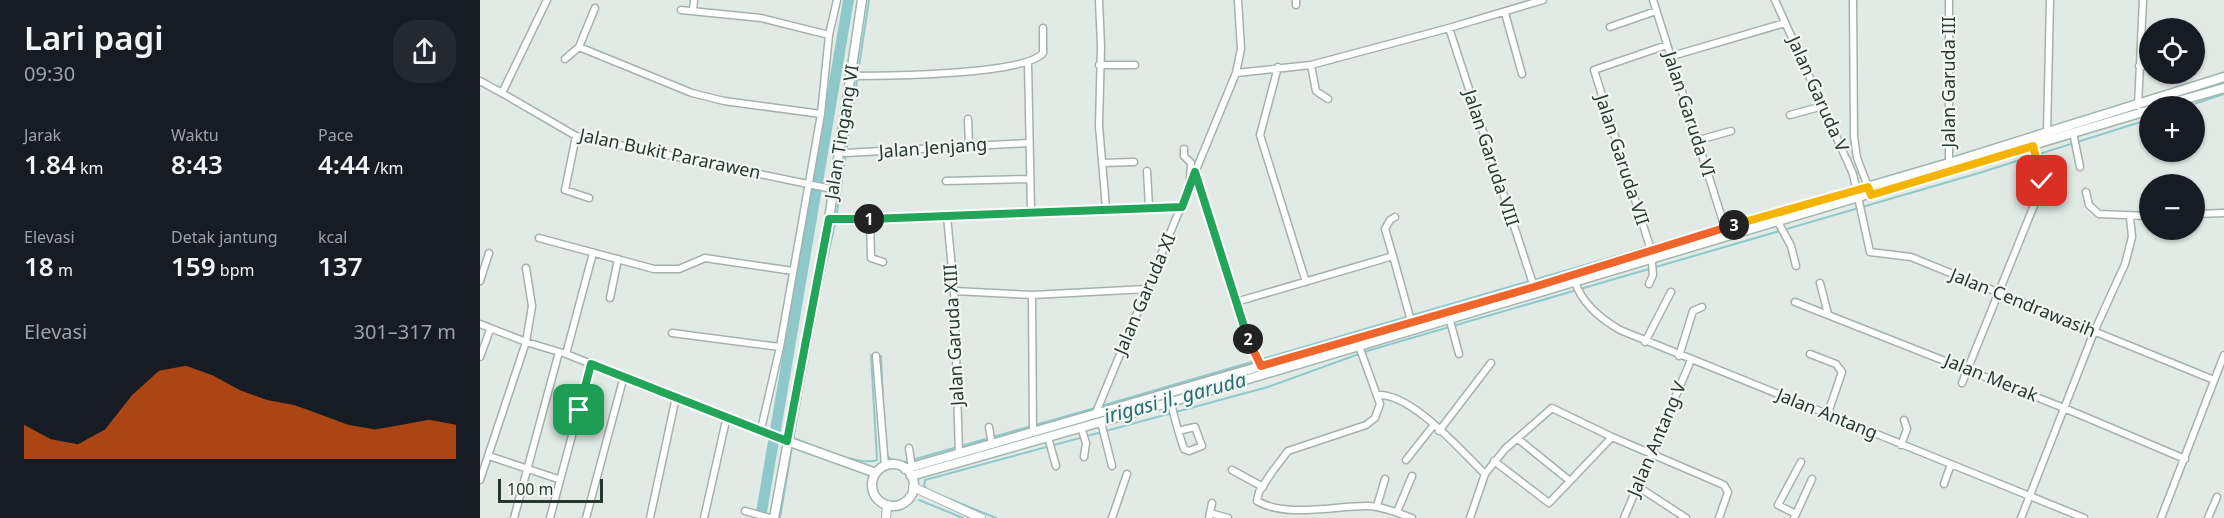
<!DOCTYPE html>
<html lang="id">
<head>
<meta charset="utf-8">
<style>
  :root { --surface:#171b24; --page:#242831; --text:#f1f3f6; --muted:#9ea1a6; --accent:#ea580c }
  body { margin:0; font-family:"Noto Sans",sans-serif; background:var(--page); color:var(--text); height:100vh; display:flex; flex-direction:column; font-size:22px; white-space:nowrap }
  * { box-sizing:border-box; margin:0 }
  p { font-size:20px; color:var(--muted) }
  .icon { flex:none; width:33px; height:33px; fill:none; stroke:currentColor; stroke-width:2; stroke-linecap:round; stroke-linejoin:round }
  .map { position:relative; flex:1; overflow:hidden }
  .panel { display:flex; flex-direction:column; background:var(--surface); width:480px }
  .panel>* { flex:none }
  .buttons { position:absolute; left:1659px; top:18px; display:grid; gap:12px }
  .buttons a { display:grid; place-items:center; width:66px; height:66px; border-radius:50%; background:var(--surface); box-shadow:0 2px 4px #0004; font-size:30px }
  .scale { position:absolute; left:18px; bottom:15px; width:105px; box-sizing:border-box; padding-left:6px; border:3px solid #243a31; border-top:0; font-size:16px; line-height:21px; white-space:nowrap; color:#243a31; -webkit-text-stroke:4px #f2f7f4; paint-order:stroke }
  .pin { position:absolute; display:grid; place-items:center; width:51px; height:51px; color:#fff; margin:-26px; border-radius:12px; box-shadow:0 3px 9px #0006 }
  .km { position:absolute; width:30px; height:30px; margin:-15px; border-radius:50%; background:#222; color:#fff; font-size:16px; line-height:30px; text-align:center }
  .round { display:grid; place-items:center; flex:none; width:63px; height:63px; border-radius:24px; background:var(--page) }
  .summary { display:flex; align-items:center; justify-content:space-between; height:102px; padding:0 24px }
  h1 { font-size:33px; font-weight:600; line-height:45px }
  .stats { display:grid; grid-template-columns:repeat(3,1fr); gap:9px; height:102px; padding:6px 24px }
  .stats div { display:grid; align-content:center }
  .stats b { font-size:26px; font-weight:600 }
  .stats small { font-size:16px; font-weight:400 }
  .stats p { font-size:16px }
  .chart { height:168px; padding:12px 24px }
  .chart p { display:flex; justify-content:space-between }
  .chart svg { width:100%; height:108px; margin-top:6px; fill:var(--accent); opacity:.7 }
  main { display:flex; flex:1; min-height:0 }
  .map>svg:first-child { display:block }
  .water { fill:#8fc8ca }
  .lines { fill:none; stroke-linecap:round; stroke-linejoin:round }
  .stream { stroke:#8fc8ca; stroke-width:2 }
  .minor-casing { stroke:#a5b2ac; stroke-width:9 }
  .tertiary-casing { stroke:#a5b2ac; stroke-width:10 }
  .secondary-casing { stroke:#a2b5ac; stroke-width:11 }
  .minor { stroke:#fff; stroke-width:6 }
  .tertiary { stroke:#fff; stroke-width:8 }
  .secondary { stroke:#fff; stroke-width:8 }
  .split-1-casing { stroke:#fff; stroke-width:12 }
  .split-2-casing { stroke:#fff; stroke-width:12 }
  .split-3-casing { stroke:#fff; stroke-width:12 }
  .split-4-casing { stroke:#fff; stroke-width:12 }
  .split-1 { stroke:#22a559; stroke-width:8 }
  .split-2 { stroke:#22a559; stroke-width:8 }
  .split-3 { stroke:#f0652b; stroke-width:8 }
  .split-4 { stroke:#f5b400; stroke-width:8 }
  .labels { text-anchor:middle; stroke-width:4.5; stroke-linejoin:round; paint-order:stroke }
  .street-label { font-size:18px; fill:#243a31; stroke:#f2f7f4 }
  .water-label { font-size:20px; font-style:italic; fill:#246c70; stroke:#f2f7f4 }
</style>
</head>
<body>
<main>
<section class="panel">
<div class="summary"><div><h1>Lari pagi</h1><p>09:30</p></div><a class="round"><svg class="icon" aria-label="share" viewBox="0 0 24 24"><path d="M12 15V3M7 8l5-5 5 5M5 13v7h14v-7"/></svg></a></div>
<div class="stats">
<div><p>Jarak</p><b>1.84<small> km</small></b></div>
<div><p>Waktu</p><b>8:43</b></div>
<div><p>Pace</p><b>4:44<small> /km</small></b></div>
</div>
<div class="stats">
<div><p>Elevasi</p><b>18<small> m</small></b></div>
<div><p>Detak jantung</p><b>159<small> bpm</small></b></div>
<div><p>kcal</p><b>137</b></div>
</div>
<div class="chart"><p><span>Elevasi</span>301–317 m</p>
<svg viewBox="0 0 160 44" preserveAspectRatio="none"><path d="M0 44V30L10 36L20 38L30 32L40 18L50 8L60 6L70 10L80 16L90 20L100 22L110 26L120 30L130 32L140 30L150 28L160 30V44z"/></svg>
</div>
</section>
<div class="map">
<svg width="1744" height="518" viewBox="0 0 1744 518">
  <rect width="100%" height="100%" fill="#e2eae6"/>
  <path class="water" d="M363,0H374L286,518H275Z"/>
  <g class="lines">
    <path class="stream" d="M1708,106L1744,94
      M339,296L356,219L389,0
      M401,356L404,422
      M621,406L1482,155
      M313,438C332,445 380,467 397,460L391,355
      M313,440L321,393
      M406,455L412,460L425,462L615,408
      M439,500L483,518
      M300,518L312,446
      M516,518L448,490L444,486L445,480L788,387L887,351L1499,173L1667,120"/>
    <defs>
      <path id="minor" d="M67,0L22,93L96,136L352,189
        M619,0L621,46L619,126L626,208
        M816,0V5
        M1173,0L1246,231
        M1295,0L1373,174L1390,252L1431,257L1734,380
        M1373,0L1374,137L1377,158L1389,189
        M115,8L99,47L212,93L244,101L341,114
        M201,10L281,18L349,35
        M213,11L214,0
        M1025,13L1042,74
        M1130,27L1176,11
        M969,28L1054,287
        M1192,56L1305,23
        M85,59L99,47
        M548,63L551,210
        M619,65H655
        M831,65L836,91L848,99
        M1659,66H1670
        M798,67L780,135L826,282
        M756,73L831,65L969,28L1063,0
        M369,76C402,76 545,75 563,53V28
        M0,81L22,93
        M1658,106L1663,0
        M1666,111L1670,132
        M1310,115L1343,106
        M488,119L489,145
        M1593,132L1600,167
        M1567,134L1570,0
        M96,136L85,190L109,198
        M1219,140L1251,131
        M704,149V156L711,163L710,181
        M358,151L366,153L548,143
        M622,163L654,162
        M1469,163V0
        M667,171L669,207
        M715,172L762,324L781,367
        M466,181L550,179
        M1606,192L1609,205L1619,214L1670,216
        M1714,214L1744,213
        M467,216L474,291L479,454
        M349,219L702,207
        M390,219L391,258L403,262
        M1298,222L1311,246L1316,266
        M59,238L174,269H199L225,258L313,271
        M913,256L905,229L910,220L915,217
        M0,281L9,253
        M1095,282C1102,303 1121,319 1140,330L1604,518
        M1340,283L1348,314
        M1169,284L1173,275L1171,250L1114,70L1187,45
        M474,291L552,295L667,289
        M552,295L553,433
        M130,298L138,259
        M756,302L913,256L931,321
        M1315,302L1584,408L1705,459
        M969,317L979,354
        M0,324L46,342L86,354L307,441
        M192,333L300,347
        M1165,342L1191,292
        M879,346L900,404L895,418L886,425L808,451L792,472L779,492L777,501C806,518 853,506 887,506C902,506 918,513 932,518
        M86,354L113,253
        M1330,354L1356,364L1362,372L1348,413
        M396,356L405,466
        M1199,356L1213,311L1222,307
        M0,357L10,330
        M1482,383L1561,188L1560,169L1553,146
        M897,395C931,392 981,451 1005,474L990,518
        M691,402C694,418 699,434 704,449L709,451L722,446L715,427L698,431
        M615,415L756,73L761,49L758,0
        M621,422L632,466
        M509,427L512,445
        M601,427L606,443L604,457
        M281,429L300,347L341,114L349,35L357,0
        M959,431L1011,363
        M568,437L576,466
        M1038,439L1090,481
        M1421,445L1427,429L1424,420
        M429,448L432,468
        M9,456L78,479
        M926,460L953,426
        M1014,461L1069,503L1132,437
        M752,470L783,487
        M1005,474L1025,449L1072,408L1132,437L1244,485L1248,492L1239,518
        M0,480L46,342L52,306L46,268
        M1464,484L1471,464
        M1157,486L1206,518
        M897,506L905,479
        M265,511L290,518
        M917,512L932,476
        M730,513L732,503
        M1316,514L1332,479
        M34,518L79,352
        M70,518L111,364
        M106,518L144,376
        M170,518L196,397
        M224,518L247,416
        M632,518L647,474
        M729,518L730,513L748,518
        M1144,518L1211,360
        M1314,518L1316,514L1298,505L1321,462
        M1541,518L1614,332L1645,264L1652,237L1650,217
        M1681,518L1744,355
        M1728,518L1737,497"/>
      <path id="tertiary" d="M433,487L501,518
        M406,518L407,505"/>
      <path id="secondary" d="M1681,106L1744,88
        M307,441L396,473
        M392 485a21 21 0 1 1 42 0a21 21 0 1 1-42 0Z
        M425,469L1054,287L1171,250L1469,163L1744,77
        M431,476L691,402L1670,110
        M294,518L349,219L382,0"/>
    </defs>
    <use href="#minor" class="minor-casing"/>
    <use href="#tertiary" class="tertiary-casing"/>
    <use href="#secondary" class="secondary-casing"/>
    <use href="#minor" class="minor"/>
    <use href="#tertiary" class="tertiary"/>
    <use href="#secondary" class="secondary"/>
  </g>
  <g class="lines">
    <defs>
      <path id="split-1" d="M99,410L111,364L307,441L349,219H389"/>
      <path id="split-2" d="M389,219L702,207L715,172L768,339"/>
      <path id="split-3" d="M768,339L781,366L1054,287L1254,225"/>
      <path id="split-4" d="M1254,225L1388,187L1391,195L1553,146L1562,181"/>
    </defs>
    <use href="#split-1" class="split-1-casing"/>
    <use href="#split-2" class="split-2-casing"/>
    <use href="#split-3" class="split-3-casing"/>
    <use href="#split-4" class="split-4-casing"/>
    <use href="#split-1" class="split-1"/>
    <use href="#split-2" class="split-2"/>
    <use href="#split-3" class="split-3"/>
    <use href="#split-4" class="split-4"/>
  </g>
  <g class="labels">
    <g class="street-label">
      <text transform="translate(1469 82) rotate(-90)" y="6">Jalan Garuda III</text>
      <text transform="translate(1338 94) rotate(66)" y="6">Jalan Garuda V</text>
      <text transform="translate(1209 114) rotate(72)" y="6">Jalan Garuda VI</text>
      <text transform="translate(362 132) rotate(-81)" y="6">Jalan Tingang VI</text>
      <text transform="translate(453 148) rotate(-4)" y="6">Jalan Jenjang</text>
      <text transform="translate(190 154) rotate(12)" y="6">Jalan Bukit Pararawen</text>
      <text transform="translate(1011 158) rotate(72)" y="6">Jalan Garuda VIII</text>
      <text transform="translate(1142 160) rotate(72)" y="6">Jalan Garuda VII</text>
      <text transform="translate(665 294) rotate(-67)" y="6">Jalan Garuda XI</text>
      <text transform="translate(1543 303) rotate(22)" y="6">Jalan Cendrawasih</text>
      <text transform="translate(474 335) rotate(-93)" y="6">Jalan Garuda XIII</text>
      <text transform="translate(1511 378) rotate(22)" y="6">Jalan Merak</text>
      <text transform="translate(1347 414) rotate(22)" y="6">Jalan Antang</text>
      <text transform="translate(1177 439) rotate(-67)" y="6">Jalan Antang V</text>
    </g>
    <g class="water-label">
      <text transform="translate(695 398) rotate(-15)" y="7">irigasi jl. garuda</text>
    </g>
  </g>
</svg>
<div class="buttons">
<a><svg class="icon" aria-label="locate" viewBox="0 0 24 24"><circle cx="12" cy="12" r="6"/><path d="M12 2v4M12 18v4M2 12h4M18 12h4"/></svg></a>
<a>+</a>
<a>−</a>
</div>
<div class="scale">100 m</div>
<div class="pin" style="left:99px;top:410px;background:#1e9e55"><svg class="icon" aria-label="arrive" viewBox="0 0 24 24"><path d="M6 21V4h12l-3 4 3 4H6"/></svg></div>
<div class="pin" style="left:1562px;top:181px;background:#d93025"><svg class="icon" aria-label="check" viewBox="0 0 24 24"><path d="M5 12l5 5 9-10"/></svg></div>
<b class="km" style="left:389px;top:219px">1</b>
<b class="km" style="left:768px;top:339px">2</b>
<b class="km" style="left:1254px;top:225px">3</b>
</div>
</main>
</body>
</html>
